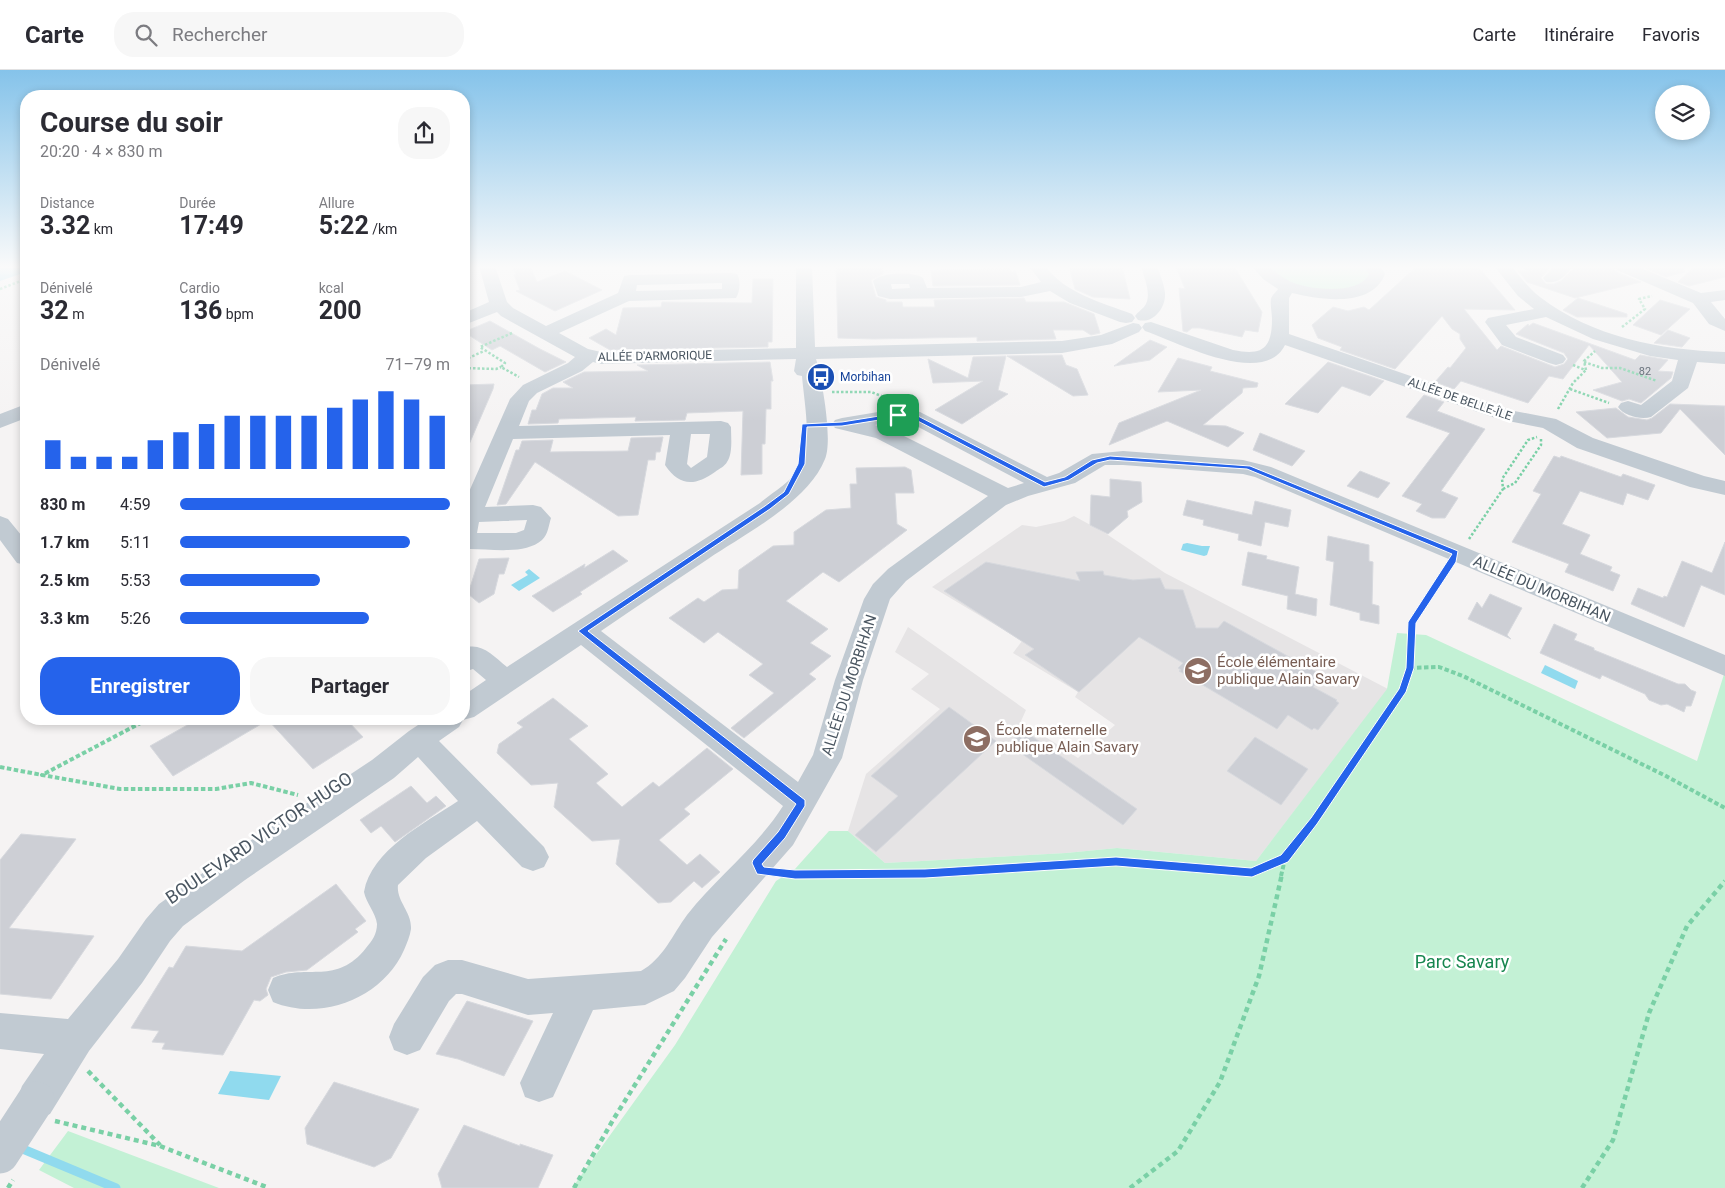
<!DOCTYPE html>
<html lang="fr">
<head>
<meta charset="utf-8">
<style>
  :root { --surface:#fff; --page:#f7f7f7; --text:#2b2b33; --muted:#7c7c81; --line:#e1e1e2; --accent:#2563eb }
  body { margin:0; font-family:Roboto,sans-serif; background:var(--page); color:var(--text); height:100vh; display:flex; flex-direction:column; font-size:19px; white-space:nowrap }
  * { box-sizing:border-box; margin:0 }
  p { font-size:16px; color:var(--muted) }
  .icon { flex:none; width:28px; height:28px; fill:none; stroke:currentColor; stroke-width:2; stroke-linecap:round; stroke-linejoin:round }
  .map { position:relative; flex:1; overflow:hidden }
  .sheet { position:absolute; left:20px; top:20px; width:450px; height:635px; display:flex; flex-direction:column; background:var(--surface); border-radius:20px; box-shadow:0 2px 8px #0003 }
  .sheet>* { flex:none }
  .buttons { position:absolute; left:1655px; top:15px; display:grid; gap:10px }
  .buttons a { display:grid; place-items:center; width:55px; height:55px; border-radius:50%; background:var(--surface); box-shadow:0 2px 8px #0003; font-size:25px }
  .pin { position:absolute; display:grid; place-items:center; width:42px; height:42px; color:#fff; margin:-21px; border-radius:10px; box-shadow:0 2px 8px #0006 }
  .round { display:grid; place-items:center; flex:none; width:52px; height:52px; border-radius:20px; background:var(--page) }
  .overview { display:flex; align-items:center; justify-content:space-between; height:85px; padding:0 20px }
  h1 { font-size:28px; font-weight:700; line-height:38px }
  .figures { display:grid; grid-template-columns:repeat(3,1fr); gap:8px; height:85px; padding:5px 20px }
  .figures div { display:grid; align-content:center }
  .figures b { font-size:25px; font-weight:700 }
  .figures small { font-size:14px; font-weight:400 }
  .figures p { font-size:14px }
  .chart { height:140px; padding:10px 20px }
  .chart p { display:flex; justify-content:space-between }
  .chart svg { width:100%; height:90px; margin-top:5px; stroke:var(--accent); stroke-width:6 }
  .primary-button { display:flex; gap:10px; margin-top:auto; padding:10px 20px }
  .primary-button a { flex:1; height:58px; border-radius:20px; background:var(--accent); color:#fff; font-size:20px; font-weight:700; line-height:58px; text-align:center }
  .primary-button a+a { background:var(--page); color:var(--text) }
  ul { padding:0 20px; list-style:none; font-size:16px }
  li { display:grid; grid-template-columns:80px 60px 1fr; align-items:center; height:38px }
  li i { height:12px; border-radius:6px; background:var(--accent) }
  header { display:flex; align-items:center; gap:30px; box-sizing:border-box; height:70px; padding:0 25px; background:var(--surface); border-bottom:1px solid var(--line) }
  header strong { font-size:24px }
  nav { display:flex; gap:28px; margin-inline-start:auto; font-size:18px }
  .search { width:350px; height:45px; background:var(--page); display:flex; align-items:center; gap:12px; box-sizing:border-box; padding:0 18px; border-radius:20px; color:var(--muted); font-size:19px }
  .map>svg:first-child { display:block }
  .education { fill:#e6e4e5 }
  .green { fill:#c3f1d5 }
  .water { fill:#90daee }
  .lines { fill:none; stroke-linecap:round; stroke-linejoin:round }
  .stream { stroke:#90daee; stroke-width:9 }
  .building { fill:#cdcfd5; stroke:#d7d9de }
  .path-far2 { stroke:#7ad0a6; stroke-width:2.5; stroke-dasharray:2.5 2; stroke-linecap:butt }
  .path-far1 { stroke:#7ad0a6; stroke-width:4; stroke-dasharray:4.5 2.5; stroke-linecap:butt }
  .path { stroke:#7ad0a6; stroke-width:4.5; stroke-dasharray:5 4; stroke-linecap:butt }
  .minor { fill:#c1cad2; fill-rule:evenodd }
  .minor-bridge { stroke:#c1cad2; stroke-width:37 }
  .route { fill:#2563eb; stroke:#fff; fill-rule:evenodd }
  .labels { text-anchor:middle; stroke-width:5; stroke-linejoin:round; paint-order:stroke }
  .far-number-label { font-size:11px; fill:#6b747e }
  .far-street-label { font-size:12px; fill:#4a5661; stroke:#fff }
  .far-transit-label { font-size:12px; fill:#164399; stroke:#fff; text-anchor:start }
  .street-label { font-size:15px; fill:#4a5661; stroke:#fff }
  .education-label { font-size:15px; fill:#785e54; stroke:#fff; text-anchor:start }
  .near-street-label { font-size:18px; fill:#4a5661; stroke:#fff }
  .near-park-label { font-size:18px; fill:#17864f; stroke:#fff }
</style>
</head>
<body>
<header>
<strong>Carte</strong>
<div class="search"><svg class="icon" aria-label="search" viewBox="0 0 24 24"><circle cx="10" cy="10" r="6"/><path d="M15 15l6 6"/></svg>Rechercher</div>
<nav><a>Carte</a><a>Itinéraire</a><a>Favoris</a></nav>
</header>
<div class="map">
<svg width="1725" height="1118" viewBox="0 0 1725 1118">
  <rect width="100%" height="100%" fill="#f5f3f3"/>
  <path class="education" d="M1074,446L1105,463L1165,503L1388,619L1256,791L1117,778L1066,783L885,793L848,761L866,704L940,639L911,619L929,604L895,582L908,557L1026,640L1021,651L1078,688L1115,655L1075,627L1078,622L1013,583L1022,571L932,517L1022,455L1036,457L1064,451Z"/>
  <path class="green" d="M1265,196H1368L1370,212L1344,221L1298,217L1268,200Z
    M1397,563L1426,565L1697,691L1725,601V1118H572L675,975L776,811L795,799L829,761H848L885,793L1066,783L1117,778L1256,791L1387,619Z
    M68,1061L219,1118H74L39,1100Z"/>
  <path class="water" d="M0,196H26V202L0,211Z
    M1187,473L1202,476H1210L1207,485L1204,486L1181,480L1183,474Z
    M529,499L540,508L519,521L511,515L528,505L525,502Z
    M1545,595L1578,611L1575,619L1541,603Z
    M230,1001L281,1006L269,1030L218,1024Z"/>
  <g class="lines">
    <path class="stream" d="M18,1077L116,1118"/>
  </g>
  <path class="building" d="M530,196L537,212L565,201L602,220L555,241L516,221L520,220L514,205L516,204L513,198Z
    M836,196H882L883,204L871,210L876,227L886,230V232H902L903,237H935L934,230L1024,228L1026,232H1064L1094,244L1100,263L1091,265L1083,260H1053L1056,269L977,271V267L874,269L838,268Z
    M1069,196H1122L1130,229L1093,227L1075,219Z
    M1176,196L1235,198L1262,242L1258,262L1245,260L1242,267L1200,258H1192L1187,262L1183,261L1179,218L1185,219Z
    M1428,196H1474L1480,199L1515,240L1464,239L1497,280L1501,276L1555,297L1564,294L1568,289L1564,283L1516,264L1528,254L1529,256L1533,253L1635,290L1640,285L1668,290L1658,301L1673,302L1671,308L1641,333L1629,329L1622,331L1593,320L1622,312L1589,275L1563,309L1549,306L1528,333L1461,311L1454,319L1435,312L1448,297L1450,298L1466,278L1460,269V264L1452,259L1442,246L1395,299L1340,280L1342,277L1318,268L1312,255L1333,237L1348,241L1364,237L1369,240L1415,198Z
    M1522,196H1549L1550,198L1541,208L1546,214H1554L1561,211L1573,199L1572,196H1613L1616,202L1641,212L1575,228L1527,212L1518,201H1526Z
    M1640,196H1684V202L1666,207Z
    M1695,196H1725V207L1689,216L1678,212Z
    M1010,199L1011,202H1016L1020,215L933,216L931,200Z
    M753,209H773L772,272H768V277L610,280L589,268L606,259L616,265L623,238L661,237L662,232L752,233Z
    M1578,228L1627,244V247H1577L1563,240Z
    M1660,230L1690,239L1661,265L1633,255Z
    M490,251L540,279L566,292L545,302L500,276L492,280L464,262Z
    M1668,260L1690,268L1682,277L1654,273Z
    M1150,270L1167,277L1150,290L1114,296Z
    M1062,285L1066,295L1077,299L1088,325L1073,326L1007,286Z
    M1006,286L998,320L1008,324L962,354L935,340L983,311L933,313L928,289L968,308L973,287Z
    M1178,288L1212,297L1210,301L1258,313L1257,317L1243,318L1242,323L1203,355L1226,356L1244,363L1228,377L1167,351L1109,375L1119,353L1201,320L1158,322Z
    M770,292L773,311H771V339H766L765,374H762V404L741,405L743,341L687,343L685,350L635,351L636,347L593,348L559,349L558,353L528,354L532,340H536L542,324L553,318H573L563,312L584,302L648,301L637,295Z
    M1328,292L1384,311L1370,326L1342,316L1318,343L1285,334Z
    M494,314L493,319L464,386V315Z
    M1424,325L1444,332L1437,341L1485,359L1441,421L1458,428L1445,448H1432L1416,441L1422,434L1402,426L1450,363L1406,347Z
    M1670,334L1725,336V385L1680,339L1661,363L1607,368L1576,342L1616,338L1628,347L1647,350L1652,348Z
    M1260,363L1305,381L1292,396L1253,380Z
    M663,367L660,382H656L655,390H648L638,445L618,446L535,392L506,434L497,435L516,380H519L522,371L553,370L550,382L628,381L631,368Z
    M1554,386L1560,388L1561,386L1621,407L1623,404L1655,415L1648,430L1627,423L1623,435L1580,421L1562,454L1590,465L1580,484L1612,497L1610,501L1620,505L1613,521L1565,502L1569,494L1512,472L1541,424L1533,421Z
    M905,397L911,400L914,423H895L897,454L907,460L839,512L823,502L786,531L828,559L810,573L831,586L809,604L816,609L744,668L731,658L774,623L749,605L763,594L718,562L704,573L669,548L698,528L704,532L722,520L738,519L739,500L773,476L794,475V462L826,440L851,438L850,414H857L856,398Z
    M1360,401L1390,413L1378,428L1347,416Z
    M1110,409L1141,412L1142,432L1127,441L1128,447L1108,464L1090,455L1091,425L1110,427Z
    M1187,430L1252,445L1255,431L1291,440L1288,457L1265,452L1261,476L1238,470L1239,464L1203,455L1204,450L1183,445Z
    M1328,466L1369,475V491L1373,492L1372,534L1379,536V554L1360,550V543L1330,535L1334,492L1326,490Z
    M1725,472V525L1701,515L1684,557L1631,534L1638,518L1663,528L1664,526L1667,527L1682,491L1712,503Z
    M613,480L628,491L580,522L582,524L553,542L532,526L585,494L584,498Z
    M1248,482L1267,486L1266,489L1299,497L1295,524L1317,529L1316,546L1287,539L1288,526L1242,515Z
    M509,488L504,504H499L494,524L479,533L468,524L479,489Z
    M986,492L1080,511L1076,502L1103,501L1104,505L1133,510L1160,508L1165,519L1183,520L1196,558H1218L1224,551L1322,605L1313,617L1337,630L1336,631L1339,633L1318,660L1314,658L1312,660L1288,645L1277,659L1179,601L1181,600L1178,598L1183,593L1139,567L1079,622L1025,585L1034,579L944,521Z
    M1490,524L1522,538L1507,565L1511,569L1468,549L1477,532L1482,538Z
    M1554,554L1577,564L1574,570L1594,578V580L1678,614H1685L1691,620L1696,622L1691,636H1686L1684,642L1667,634L1661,635L1649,630L1645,624L1602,605L1600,609L1540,583Z
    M553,628L588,656L569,669L608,704L596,713L622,737L653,712L659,717L707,678L733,699L684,739L690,744L659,770L687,795L700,784L720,802L702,818L694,811L671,832L658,833L616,794L620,769L592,771L554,737L558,713L531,715L497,683L499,674L523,657L517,653Z
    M949,637L996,671L876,782L855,765L898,726L871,706Z
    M198,649H346L363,667L313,699L268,650L173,706L150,676Z
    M1023,660L1137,739L1123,755L1008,674Z
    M1255,667L1308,699L1281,735L1227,701Z
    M411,716L427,733L436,726L446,736L395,772L381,756L371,763L360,750Z
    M21,764L76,769L9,858L94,866L51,929L0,924V790Z
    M336,814L366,851L355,859L358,862L307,900L286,902L271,907L266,919L268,925L260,931L254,930L223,985L162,979L165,973L152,972L159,961L131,958L169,897L173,898L186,876L242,881Z
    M467,931L533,951L504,1006L458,989L436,984Z
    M334,1012L419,1039L391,1088L374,1097L307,1074L305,1058Z
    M464,1055L520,1076V1074L553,1085L538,1118H442L438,1104Z"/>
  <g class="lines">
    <path class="path-far2" d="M0,219L26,209
      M1622,257L1645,239L1639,229L1652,226
      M512,263L480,277L505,293L501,297L519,307
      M464,290L484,281
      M1584,292L1602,298H1620L1657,311
      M1573,295L1585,300
      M464,298L496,299L501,297
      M1586,300L1584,291L1595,281
      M1570,319L1609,333
      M832,322H871L892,330
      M1558,339L1573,313L1586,300
      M1503,419L1515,413L1541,375V368
      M1469,469L1503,419L1502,409L1528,370L1537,367
      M1412,556V552L1448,498"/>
    <path class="path-far1" d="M1410,598L1439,597L1463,606L1664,705L1725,738
      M148,649L42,705L120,719H216L251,713L298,725
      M0,697L42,705
      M782,803H925L1116,791L1252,803L1284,789
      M1281,806L1285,789L1314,751L1403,620L1410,598L1412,554"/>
    <path class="path" d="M88,1001L160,1075
      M55,1051L160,1076L269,1118
      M8,1118L13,1110
      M574,1118L613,1050L726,869
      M1130,1118L1178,1081L1220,1012L1259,906L1282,804
      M1582,1118L1613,1070L1649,943L1687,856L1725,811"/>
    <path class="minor" d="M479,196H495L507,232L513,238L546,256L618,223L624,206L630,205L731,203L737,204C741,210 740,222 736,228L629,231L559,263L588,279L601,282L796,278V196H812L815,277L1062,271L1101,265L1133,253L1139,254L1142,258L1139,262L1112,274L1062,283L816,289C822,309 833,370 825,389C808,432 745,464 708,489C672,513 636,537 601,561L798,712L813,685L835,610L864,529L873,514L888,499L988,426L876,368L835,358L832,354L835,350L842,348L902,338L920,342L1047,407L1059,403L1092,384L1123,381L1243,390L1271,397L1725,585V606L1255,407L1243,404L1123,395H1105L1075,413L1028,426L1006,435L906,511L890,529L863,610L842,688L793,775L712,867L685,908L674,921L645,935L593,940L553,1027L539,1032L525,1027L520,1013L553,943L528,945L462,924H456L449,931L420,980L407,985L394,980L389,967L394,954L423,907L435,895L448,890H462L528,909L641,901C663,889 673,864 687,845C717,807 757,777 783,736L581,575L474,647L463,650L459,657L439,671L544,777L549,787L544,797L533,801L522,797L477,751L426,788L398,815C396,831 412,842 411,859C410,866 407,873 404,880C383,928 321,952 273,932L268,920L273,908C308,893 336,916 366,878C372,871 377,864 377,854C376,843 366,833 364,822C371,780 425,753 458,731L418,687L394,708L245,810L183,856L170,871L142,913L89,981L50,1044L36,1049L22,1044L17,1030L22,1016L44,984L0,979V943L68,949L118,889L146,849L159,834L221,790L372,690L409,661L427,649H464V625L486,610L473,599L464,602V578C482,572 493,586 507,597L760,433C773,422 791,412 800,397C813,374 804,332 802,306L797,305L794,301L796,289L601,294L593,292L582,301L537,323L529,331L519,356L721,351L728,353L731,357C731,367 733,384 727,392C725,396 719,399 715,402C695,416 680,417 665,395L670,365L513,369L485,437L533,435L541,437L551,448C549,454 548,465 542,470C525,485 491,479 470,479L464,477V433L510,329L523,315L568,293L575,287L501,246L497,242L464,255V243L489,232ZM722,213V219L636,221L637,215ZM902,350L907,351L1024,413L1008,418L890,359L875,355ZM691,364H710L707,387L691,398L687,394ZM527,450L524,460L516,463H477L479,452Z
      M1029,196H1045C1066,224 1101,232 1132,244L1135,248L1132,252L1126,253L1120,252L1070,233L1050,221L1021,227L890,229L878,226L873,211C880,202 915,201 923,208L927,218L1021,217L1041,212ZM891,214H909L910,218L892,219Z
      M1141,196H1157C1160,204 1164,214 1165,223C1166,238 1153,254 1138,250L1135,246C1138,242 1141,240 1144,237C1153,226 1144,208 1141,196Z
      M1252,196H1269C1277,204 1287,211 1297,214C1315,220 1360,224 1369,204L1364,196H1380L1385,204C1372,238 1321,230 1292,223L1289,228V264L1509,340L1556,349L1593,368L1704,406L1725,411V425L1690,417L1577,378L1543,358L1498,349L1285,275C1264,318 1177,272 1145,261L1142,257L1145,253L1151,252L1233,280C1262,286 1272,279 1272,249C1272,243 1270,235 1271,229C1272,225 1276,222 1278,219L1263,209Z
      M1494,196H1511C1520,206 1528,218 1540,227C1592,267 1660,280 1725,282V294L1697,292L1688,318L1651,347C1641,350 1624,346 1618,337L1621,333L1628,331L1641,335L1672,311L1678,290L1650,286L1593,269L1546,247L1506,255L1516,267L1563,285L1566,289L1563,293L1556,295L1549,293L1502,275L1485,252L1488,248L1534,239L1518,226Z
      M1551,196H1570L1571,198C1565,207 1557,214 1546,212L1543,208L1552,199Z
      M1615,196H1636L1701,223L1725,220V230L1711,232L1725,249V261L1709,254L1693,233L1617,200Z
      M26,334V348L0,358V344Z
      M0,446L8,449L26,471V495L17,493L0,470Z"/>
    <path class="minor-bridge" d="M0,1085L36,1030"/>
  </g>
  <linearGradient id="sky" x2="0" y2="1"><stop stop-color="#85c3ea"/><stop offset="0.56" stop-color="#fafafa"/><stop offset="1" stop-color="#fafafa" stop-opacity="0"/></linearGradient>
  <rect width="1725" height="352" fill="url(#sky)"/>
  <path class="route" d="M898,343L916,345L1045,412L1065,407L1092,390L1110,386L1250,396L1458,481L1456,492L1416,553L1414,598L1406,622L1317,754L1288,792L1252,807L1116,796L925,808L795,809L757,804L752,793L753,790L778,762L796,734L578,561L765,436L784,422L798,394L802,354L842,352ZM898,347L912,348L1044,417L1069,410L1097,393L1110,390L1247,399L1452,484L1408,552L1406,598L1399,619L1311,748L1281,785L1251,798L1116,787L925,799L795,800L764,797L762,794L785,768L805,736V730L588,561L770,439L789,424L805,394L807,357L842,356Z"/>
  <defs>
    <symbol id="bus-disc" viewBox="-11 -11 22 22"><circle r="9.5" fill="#1a4fb4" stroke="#fff"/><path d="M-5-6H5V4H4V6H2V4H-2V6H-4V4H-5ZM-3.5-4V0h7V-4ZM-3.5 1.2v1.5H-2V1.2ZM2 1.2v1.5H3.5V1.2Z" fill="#fff"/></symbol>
    <symbol id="school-disc" viewBox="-11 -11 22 22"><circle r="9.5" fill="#8d6e63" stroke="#fff"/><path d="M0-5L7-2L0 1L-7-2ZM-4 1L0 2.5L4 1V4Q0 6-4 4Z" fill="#fff"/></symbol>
  </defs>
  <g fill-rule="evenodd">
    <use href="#bus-disc" x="805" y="291" width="32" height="32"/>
    <use href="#school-disc" x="1182" y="585" width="32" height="32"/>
    <use href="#school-disc" x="961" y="653" width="32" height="32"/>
  </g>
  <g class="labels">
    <g class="far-number-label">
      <text x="1645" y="305">82</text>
    </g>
    <g class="far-street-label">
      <text transform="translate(655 286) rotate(-1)" y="4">ALLÉE D'ARMORIQUE</text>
      <text transform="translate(1460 329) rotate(19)" y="4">ALLÉE DE BELLE-ÎLE</text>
    </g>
    <g class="far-transit-label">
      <text x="840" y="311">Morbihan</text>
    </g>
    <g class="street-label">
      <text transform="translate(1542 519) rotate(23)" y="5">ALLÉE DU MORBIHAN</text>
      <text transform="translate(849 615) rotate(-72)" y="5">ALLÉE DU MORBIHAN</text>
    </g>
    <g class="education-label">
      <text x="1217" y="597">École élémentaire<tspan x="1217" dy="17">publique Alain Savary</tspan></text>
      <text x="996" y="665">École maternelle<tspan x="996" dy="17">publique Alain Savary</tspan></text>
    </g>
    <g class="near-street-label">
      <text transform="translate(259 768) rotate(-34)" y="6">BOULEVARD VICTOR HUGO</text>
    </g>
    <g class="near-park-label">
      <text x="1462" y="898">Parc Savary</text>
    </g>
  </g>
</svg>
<div class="buttons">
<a><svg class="icon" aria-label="layers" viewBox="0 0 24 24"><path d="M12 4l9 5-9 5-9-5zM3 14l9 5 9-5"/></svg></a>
</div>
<div class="pin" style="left:898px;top:345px;background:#1e9e55"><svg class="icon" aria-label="arrive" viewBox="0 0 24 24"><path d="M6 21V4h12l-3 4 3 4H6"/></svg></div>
<section class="sheet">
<div class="overview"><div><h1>Course du soir</h1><p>20:20 · 4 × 830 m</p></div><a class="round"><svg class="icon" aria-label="share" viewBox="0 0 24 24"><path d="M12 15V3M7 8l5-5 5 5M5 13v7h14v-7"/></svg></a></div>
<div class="figures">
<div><p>Distance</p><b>3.32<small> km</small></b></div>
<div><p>Durée</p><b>17:49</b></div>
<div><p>Allure</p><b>5:22<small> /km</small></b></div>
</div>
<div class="figures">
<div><p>Dénivelé</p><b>32<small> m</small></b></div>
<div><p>Cardio</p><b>136<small> bpm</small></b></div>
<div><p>kcal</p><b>200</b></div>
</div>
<div class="chart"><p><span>Dénivelé</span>71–79 m</p>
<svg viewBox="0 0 160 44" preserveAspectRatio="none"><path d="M5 44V30M15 44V38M25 44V38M35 44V38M45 44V30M55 44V26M65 44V22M75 44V18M85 44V18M95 44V18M105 44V18M115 44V14M125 44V10M135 44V6M145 44V10M155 44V18"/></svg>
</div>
<ul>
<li><b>830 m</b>4:59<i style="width:100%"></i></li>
<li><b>1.7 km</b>5:11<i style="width:85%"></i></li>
<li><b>2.5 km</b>5:53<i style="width:52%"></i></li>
<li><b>3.3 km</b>5:26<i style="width:70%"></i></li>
</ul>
<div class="primary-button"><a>Enregistrer</a><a>Partager</a></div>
</section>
</div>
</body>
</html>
